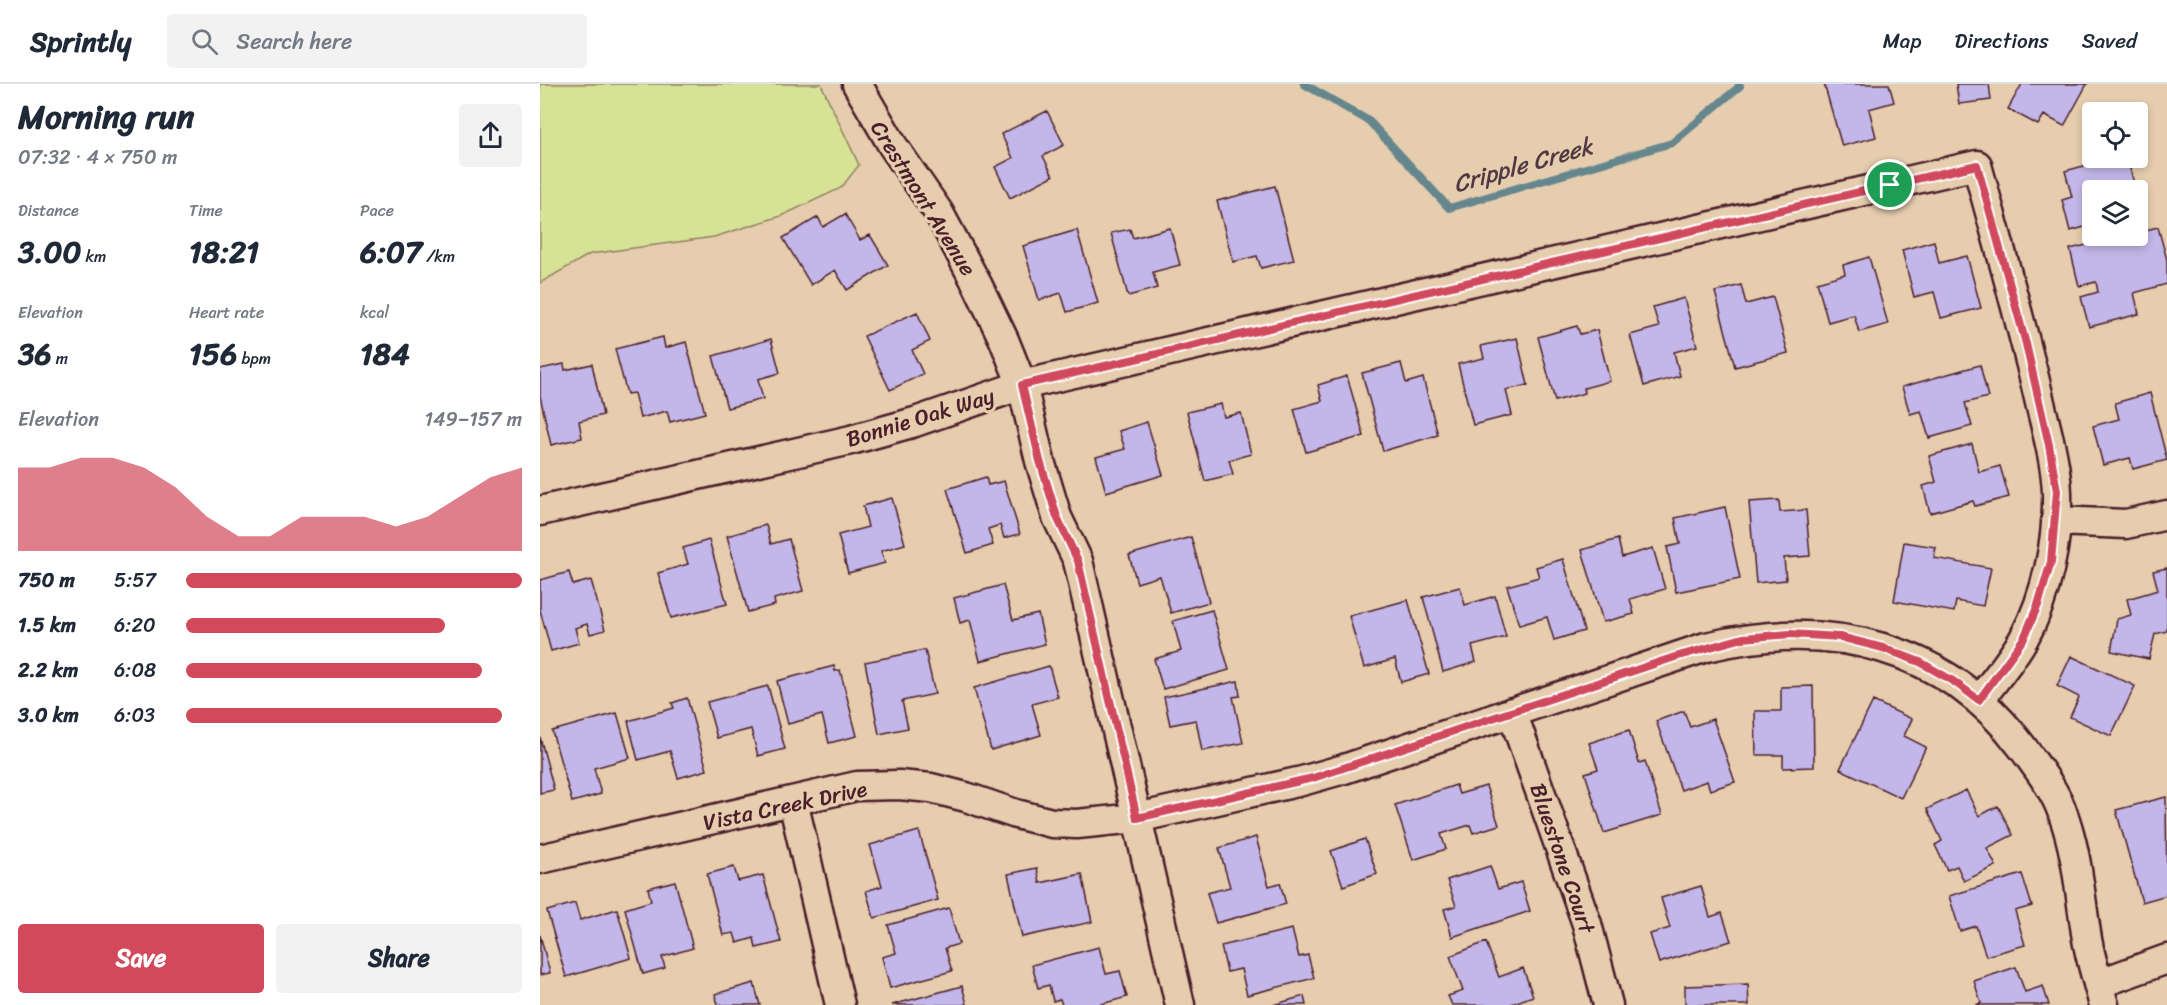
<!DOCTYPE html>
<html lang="en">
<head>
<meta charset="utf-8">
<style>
  :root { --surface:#fff; --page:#f2f2f3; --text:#1f2937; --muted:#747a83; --line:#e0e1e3; --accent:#d1495b }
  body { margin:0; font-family:Sriracha,sans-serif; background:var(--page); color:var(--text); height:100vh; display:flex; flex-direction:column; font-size:22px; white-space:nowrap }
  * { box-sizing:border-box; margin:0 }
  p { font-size:20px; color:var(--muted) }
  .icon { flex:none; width:33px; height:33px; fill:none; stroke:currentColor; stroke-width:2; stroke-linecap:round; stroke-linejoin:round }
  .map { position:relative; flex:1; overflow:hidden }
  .panel { display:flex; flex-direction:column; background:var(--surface); width:540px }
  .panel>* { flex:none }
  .fabs { position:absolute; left:1542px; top:18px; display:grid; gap:12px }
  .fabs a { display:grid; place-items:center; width:66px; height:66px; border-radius:6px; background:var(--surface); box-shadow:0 3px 9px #0003; font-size:30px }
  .pin { position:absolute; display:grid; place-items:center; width:51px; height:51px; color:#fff; margin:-26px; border:3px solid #fff; border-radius:50%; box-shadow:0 2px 6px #0007 }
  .round { display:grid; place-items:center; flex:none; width:63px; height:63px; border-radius:6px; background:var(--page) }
  .summary { display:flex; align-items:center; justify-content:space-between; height:102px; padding:0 18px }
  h1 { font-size:33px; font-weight:800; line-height:45px }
  .stats { display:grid; grid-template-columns:repeat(3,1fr); gap:9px; height:102px; padding:6px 18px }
  .stats div { display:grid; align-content:center }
  .stats b { font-size:30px; font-weight:800 }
  .stats small { font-size:16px; font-weight:400 }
  .stats p { font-size:16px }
  .chart { height:168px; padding:12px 18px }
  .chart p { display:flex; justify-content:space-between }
  .chart svg { width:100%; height:108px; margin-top:6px; fill:var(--accent); opacity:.7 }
  .action { display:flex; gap:12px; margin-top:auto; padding:12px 18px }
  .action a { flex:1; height:69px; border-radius:6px; background:var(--accent); color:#fff; font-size:24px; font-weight:800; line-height:69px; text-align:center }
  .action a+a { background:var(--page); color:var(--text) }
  ul { padding:0 18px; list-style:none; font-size:20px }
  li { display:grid; grid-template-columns:96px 72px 1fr; align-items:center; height:45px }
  li i { height:15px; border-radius:8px; background:var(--accent) }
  header { display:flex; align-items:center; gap:36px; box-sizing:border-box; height:84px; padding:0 30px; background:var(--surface); border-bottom:2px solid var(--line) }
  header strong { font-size:28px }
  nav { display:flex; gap:33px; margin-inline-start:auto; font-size:21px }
  .search { width:420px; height:54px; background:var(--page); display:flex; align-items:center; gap:15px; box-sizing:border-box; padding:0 21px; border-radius:6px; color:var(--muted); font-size:22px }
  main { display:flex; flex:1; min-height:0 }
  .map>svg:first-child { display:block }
  .green { fill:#d6e396; stroke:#908160; stroke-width:1.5 }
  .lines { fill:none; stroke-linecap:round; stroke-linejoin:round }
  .stream { stroke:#66868d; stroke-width:8 }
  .building { fill:#c2b7e8; stroke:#4a1f2b; stroke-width:1.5 }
  .street-casing { stroke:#4a1f2b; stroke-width:33 }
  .street { stroke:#e6cdae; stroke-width:28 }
  .route-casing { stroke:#fff; stroke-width:12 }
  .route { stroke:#d1495b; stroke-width:8 }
  .labels { text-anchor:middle; stroke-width:6; stroke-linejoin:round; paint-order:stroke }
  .street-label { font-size:22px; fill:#4a1f2b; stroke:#e6cdae }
  .water-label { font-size:24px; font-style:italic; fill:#513944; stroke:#e6cdae }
</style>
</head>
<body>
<header>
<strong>Sprintly</strong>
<div class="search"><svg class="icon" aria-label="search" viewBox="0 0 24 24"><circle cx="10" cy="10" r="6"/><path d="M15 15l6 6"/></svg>Search here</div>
<nav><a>Map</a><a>Directions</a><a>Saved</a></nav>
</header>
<main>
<section class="panel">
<div class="summary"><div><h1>Morning run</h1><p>07:32 · 4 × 750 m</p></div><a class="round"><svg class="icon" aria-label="share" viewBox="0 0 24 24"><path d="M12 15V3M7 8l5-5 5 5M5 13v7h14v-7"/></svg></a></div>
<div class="stats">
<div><p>Distance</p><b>3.00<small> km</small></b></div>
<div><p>Time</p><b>18:21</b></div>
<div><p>Pace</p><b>6:07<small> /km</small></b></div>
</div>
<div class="stats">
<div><p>Elevation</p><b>36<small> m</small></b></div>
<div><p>Heart rate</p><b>156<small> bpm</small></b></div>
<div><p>kcal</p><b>184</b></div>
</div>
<div class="chart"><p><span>Elevation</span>149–157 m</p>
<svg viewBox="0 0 160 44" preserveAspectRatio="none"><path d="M0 44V10L10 10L20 6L30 6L40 10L50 18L60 30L70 38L80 38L90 30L100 30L110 30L120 34L130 30L140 22L150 14L160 10V44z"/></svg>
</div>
<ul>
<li><b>750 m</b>5:57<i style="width:100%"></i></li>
<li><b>1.5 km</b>6:20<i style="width:77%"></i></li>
<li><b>2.2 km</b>6:08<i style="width:88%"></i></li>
<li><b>3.0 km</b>6:03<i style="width:94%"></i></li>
</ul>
<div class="action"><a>Save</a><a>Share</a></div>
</section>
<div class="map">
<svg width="1627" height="921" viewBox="0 0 1627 921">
  <rect width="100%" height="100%" fill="#e6cdae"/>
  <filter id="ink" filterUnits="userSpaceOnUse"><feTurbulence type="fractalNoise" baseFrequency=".0167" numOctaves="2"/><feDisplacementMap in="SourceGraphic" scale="12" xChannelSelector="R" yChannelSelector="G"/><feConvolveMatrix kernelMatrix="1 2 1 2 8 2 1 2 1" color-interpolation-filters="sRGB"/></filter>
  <g filter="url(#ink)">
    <path class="green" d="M0,0H281L319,81L301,104L241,132L174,153L50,170L0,199Z"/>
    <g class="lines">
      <path class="stream" d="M764,0L829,37L909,124L1132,59L1200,2L1199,0"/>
    </g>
    <path class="building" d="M1284,0H1349L1354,18L1329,25L1336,53L1302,62Z
      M1416,0H1449L1451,16L1419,20Z
      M1482,0H1547L1524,42L1504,31L1498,41L1468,25Z
      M507,27L524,61L503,72L513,92L470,114L455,83L473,74L461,50Z
      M1573,74H1587L1596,106H1552V141L1530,147L1522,116L1532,113L1525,87Z
      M735,102L754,176L721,184L717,172L693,178L677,117Z
      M305,130L320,156L330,151L348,181L307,206L295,186L271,201L243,154L278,133L283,143Z
      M1618,143L1627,176V200L1594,209L1599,230L1549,243L1541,213L1558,208L1556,198L1539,202L1530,165L1583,152H1598V148Z
      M630,144L640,181L613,188L617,204L588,212L571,149L590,145L593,154Z
      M537,146L558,219L527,228L521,209L499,216L483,162Z
      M1394,157L1399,179L1427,172L1441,224L1401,234L1394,208L1374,213L1362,166Z
      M1329,173L1348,240L1319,248L1314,231L1288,238L1277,198L1305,190L1303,181Z
      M1201,201L1206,220L1233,213L1248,269L1195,283L1175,208Z
      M1144,214L1157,262L1134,268L1140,292L1104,302L1090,251L1119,243L1113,223Z
      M377,228L390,257L372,266L383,290L350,306L324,252Z
      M1037,242L1040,250L1057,246L1070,297L1044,304L1045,309L1015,317L998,253Z
      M123,253L125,264L146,258L165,329L130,338L127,327L100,334L94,309L87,310L75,265Z
      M977,254L988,301L966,306L972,331L933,341L918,280L944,274L941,262Z
      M231,255L240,289L218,295L223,315L187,324L173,272Z
      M861,279L866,299L883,294L898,351L843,367L822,289Z
      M24,280L25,286L52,280L63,331L39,337L42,354L11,361L0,312V285Z
      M1440,281L1448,313L1425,319L1432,342L1389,354L1381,327L1370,330L1362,303Z
      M807,292L824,352L766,368L754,325L782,317L778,301Z
      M1610,309L1627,376L1593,385L1590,374L1563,381L1553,342L1579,335L1575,319Z
      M681,320L684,333L701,329L711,370L689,376L693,390L665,397L647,328Z
      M607,338L623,391L566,408L556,373L585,365L579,347Z
      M1432,360L1439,388L1460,382L1469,413L1435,422L1433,417L1390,429L1383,402L1396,398L1389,372Z
      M446,393L448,401L464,397L480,450L464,454L460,441L448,445L453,461L427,469L407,405Z
      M352,414L365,460L341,467L345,479L308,489L298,451L328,443L323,422Z
      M1239,416L1240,428L1266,426L1270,472L1244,474L1246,496L1216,499L1209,418Z
      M1185,423L1200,495L1136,508L1127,463L1140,460L1135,434Z
      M226,441L231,460L249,455L263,507L234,515L235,521L208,528L187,452Z
      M651,453L669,518L631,529L620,492L597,499L589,471Z
      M1078,455L1082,473L1113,464L1125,505L1090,515L1094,530L1063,538L1042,466Z
      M169,456L187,520L131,534L118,489L148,480L143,464Z
      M1364,458L1396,463L1394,474L1451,484L1443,522L1416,517L1414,528L1354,517Z
      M1023,475L1044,547L1014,556L1007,533L979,541L967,502L999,493L996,483Z
      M1627,484V547L1615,550L1609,575L1571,567L1577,535L1591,531L1587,515L1618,506L1613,487Z
      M29,488L33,501L51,496L65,546L50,550L47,540L35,544L39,559L11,567L0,526V496Z
      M463,501L473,536L498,530L505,560L440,577L430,536L420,539L414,514Z
      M920,503L925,521L955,512L966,553L932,562L936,578L903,588L883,513Z
      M868,516L889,590L861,598L855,575L824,584L809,532Z
      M672,526L689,586L623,605L614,575L641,567L633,537Z
      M385,566L395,610L362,617L368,644L339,650L325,578Z
      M1531,572L1595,602L1571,652L1530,633L1539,613L1517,602Z
      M294,582L295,587L300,586L317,652L289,659L282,631L248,640L237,597Z
      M509,582L518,613L492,620L501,651L451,666L434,604Z
      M698,597L700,612L693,613L703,659L662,667L656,636L630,641L624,613Z
      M228,602L245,665L218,672L211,645L177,654L167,618Z
      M1273,602L1274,683L1243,684V671H1216L1215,627H1241V603Z
      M147,614L167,686L138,694L130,667L98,676L88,637L134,624L132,619Z
      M1333,617L1372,635L1364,652L1386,663L1361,714L1300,685Z
      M1144,627L1150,643L1173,635L1195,698L1170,706L1167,697L1141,706L1116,637Z
      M77,629L90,674L54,684L61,710L32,718L12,647Z
      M1089,646L1099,679L1105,677L1122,731L1064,749L1045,689L1058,685L1049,659Z
      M0,653L14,706L0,709Z
      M916,701L919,710L946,702L959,741L933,749L930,741L901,750L906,765L873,776L855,721Z
      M1426,706L1439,732L1458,722L1473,751L1447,764L1456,782L1424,797L1417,782L1407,786L1395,761L1402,757L1387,725Z
      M1626,713L1627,811L1602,818L1576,726Z
      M379,747L398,816L334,834L326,807L342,802L330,761Z
      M716,753L729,802L740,799L746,820L676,839L667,809L690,803L679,764Z
      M825,755L837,790L803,802L791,767Z
      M950,782L958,805L981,798L990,827L912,853L904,825L916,822L907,796Z
      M194,783L198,797L223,791L241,858L216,864L214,854L197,859L194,849L183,851L167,790Z
      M497,784L500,799L542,790L552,838L482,853L468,790Z
      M1482,790L1492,822L1475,827L1485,861L1446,872L1436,842L1420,847L1409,812Z
      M135,797L153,864L122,873L125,884L103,890L85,825L111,817L108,804Z
      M1161,802L1170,833L1182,829L1191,857L1119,879L1110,850L1130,844L1121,814Z
      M35,819L40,836L77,825L91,874L26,893L7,827Z
      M409,824L419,860L405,864L412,887L350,904L342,873L356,869L348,841Z
      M752,845L759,873L768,871L774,894L707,911L701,885L687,888L681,862Z
      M0,851L10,889L0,891Z
      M946,858L959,893L983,884L993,912L969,921H912L908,912L923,907L910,872Z
      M559,863L566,890L580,887L587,913L558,921H522L520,915L513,917L509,901L498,904L492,881Z
      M1476,883L1485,908L1503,902L1509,921H1436L1441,919L1434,897Z
      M214,899L220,921H178L175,910Z
      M1208,900L1209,921H1145V902Z
      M422,902L427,920L424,921H352Z
      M764,912L766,921H733Z"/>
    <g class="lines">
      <defs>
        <path id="street" d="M317,0L353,62L399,129L438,202L464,256L482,301L500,377L517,433L538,477L640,921
          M0,427L311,356L375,338L482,301L1437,81C1458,158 1480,233 1498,310C1505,342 1516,376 1517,409C1518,457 1507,511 1484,554C1472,576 1454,596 1439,617
          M1516,437L1586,440L1627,431
          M972,628L1047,840L1068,921
          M253,717L300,921
          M0,775L317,702L359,701L391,704L426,713L476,730L512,739L537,740L597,734L762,697L804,685L1166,563C1289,534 1405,560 1483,664C1498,685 1515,706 1523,730C1538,771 1540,813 1547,855C1551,877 1558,899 1564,921
          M1558,900L1627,875"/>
      </defs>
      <use href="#street" class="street-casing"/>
      <use href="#street" class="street"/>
    </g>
  </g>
  <g class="lines" filter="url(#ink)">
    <defs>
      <path id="route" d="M1437,81L1486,260L1509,361L1517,407L1511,478L1498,521L1484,554L1439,616L1413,597L1380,578L1343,564L1300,553L1250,550L1203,554L1135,573L773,694L597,734L538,477L517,433L500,377L482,301Z"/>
    </defs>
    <use href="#route" class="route-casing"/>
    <use href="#route" class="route"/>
  </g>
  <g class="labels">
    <g class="street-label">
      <text transform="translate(384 114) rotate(58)" y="8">Crestmont Avenue</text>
      <text transform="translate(380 333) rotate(-17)" y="8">Bonnie Oak Way</text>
      <text transform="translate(245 721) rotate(-12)" y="8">Vista Creek Drive</text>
      <text transform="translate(1023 774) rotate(71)" y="8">Bluestone Court</text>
    </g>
    <g class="water-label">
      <text transform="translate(983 81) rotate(-16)" y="8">Cripple Creek</text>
    </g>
  </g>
</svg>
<div class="fabs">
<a><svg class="icon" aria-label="locate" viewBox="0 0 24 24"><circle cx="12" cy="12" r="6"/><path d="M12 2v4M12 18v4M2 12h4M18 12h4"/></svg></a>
<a><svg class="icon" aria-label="layers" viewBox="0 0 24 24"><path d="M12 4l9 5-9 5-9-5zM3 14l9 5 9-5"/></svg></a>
</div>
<div class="pin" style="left:1350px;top:101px;background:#1e9e55"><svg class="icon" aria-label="arrive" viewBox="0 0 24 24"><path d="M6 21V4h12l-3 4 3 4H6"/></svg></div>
</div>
</main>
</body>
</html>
